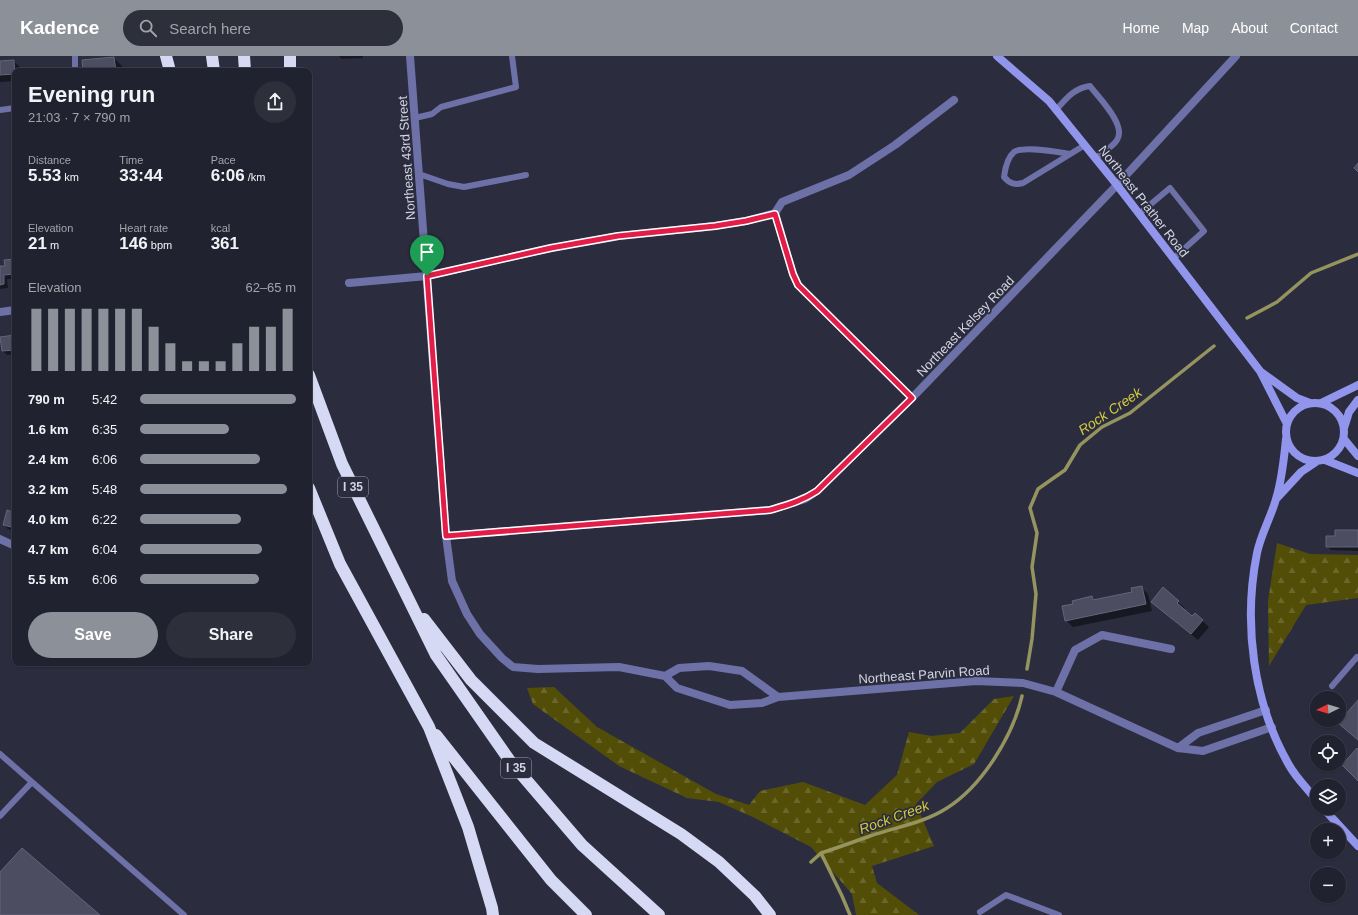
<!DOCTYPE html>
<html lang="en">
<head>
<meta charset="utf-8">
<style>
  :root { --surface:#20222f; --page:#2d2f3b; --text:#f1f3f6; --muted:#a2a4aa; --line:#3d3f4b; --accent:#8c9099 }
  body { margin:0; font-family:Helvetica,sans-serif; background:var(--page); color:var(--text); height:100vh; display:flex; flex-direction:column; font-size:15px; white-space:nowrap }
  * { box-sizing:border-box; margin:0 }
  p { font-size:13px; color:var(--muted) }
  .icon { flex:none; width:22px; height:22px; fill:none; stroke:currentColor; stroke-width:2; stroke-linecap:round; stroke-linejoin:round }
  .map { position:relative; flex:1; overflow:hidden }
  .panel { position:absolute; left:12px; top:12px; width:300px; height:598px; display:flex; flex-direction:column; background:var(--surface); border-radius:8px; box-shadow:0 1px 3px #0004,0 0 0 1px var(--line) }
  .panel>* { flex:none }
  .needle { width:26px; rotate:265deg }
  .tools { position:absolute; left:1310px; top:635px; display:grid; gap:8px }
  .tools a { display:grid; place-items:center; width:36px; height:36px; border-radius:50%; background:var(--surface); box-shadow:0 1px 3px #0004,0 0 0 1px var(--line); font-size:20px }
  .pin { position:absolute; display:grid; place-items:center; width:34px; height:34px; color:#fff; margin:-41px -17px; border-radius:50% 50% 50% 0; rotate:-45deg; box-shadow:0 0 4px #0007 }
  .pin .icon { rotate:45deg }
  .round { display:grid; place-items:center; flex:none; width:42px; height:42px; border-radius:21px; background:var(--page) }
  .overview { display:flex; align-items:center; justify-content:space-between; height:68px; padding:0 16px }
  h1 { font-size:22px; font-weight:700; line-height:30px }
  .metrics { display:grid; grid-template-columns:repeat(3,1fr); gap:6px; height:68px; padding:4px 16px }
  .metrics div { display:grid; align-content:center }
  .metrics b { font-size:17px; font-weight:700 }
  .metrics small { font-size:11px; font-weight:400 }
  .metrics p { font-size:11px }
  .chart { height:112px; padding:8px 16px }
  .chart p { display:flex; justify-content:space-between }
  .chart svg { width:100%; height:72px; margin-top:4px; stroke:var(--accent); stroke-width:6 }
  .primary-button { display:flex; gap:8px; margin-top:auto; padding:8px 16px }
  .primary-button a { flex:1; height:46px; border-radius:24px; background:var(--accent); color:#fff; font-size:16px; font-weight:700; line-height:46px; text-align:center }
  .primary-button a+a { background:var(--page); color:var(--text) }
  ul { padding:0 16px; list-style:none; font-size:13px }
  li { display:grid; grid-template-columns:64px 48px 1fr; align-items:center; height:30px }
  li i { height:10px; border-radius:5px; background:var(--accent) }
  header { display:flex; align-items:center; gap:24px; box-sizing:border-box; height:56px; padding:0 20px; background:var(--accent); color:#fff }
  header strong { font-size:19px }
  nav { display:flex; gap:22px; margin-inline-start:auto; font-size:14px }
  .search { width:280px; height:36px; background:var(--page); display:flex; align-items:center; gap:10px; box-sizing:border-box; padding:0 14px; border-radius:22px; color:var(--muted); font-size:15px }
  .map>svg:first-child { display:block }
  .forest { fill:url(#forest-firs) }
  .shadow { fill:#0007 }
  .lines { fill:none; stroke-linecap:round; stroke-linejoin:round }
  .stream { stroke:#96945e; stroke-width:3.5 }
  .building { fill:#4c4d61; stroke:#63657a }
  .service { stroke:#6e71a7; stroke-width:6 }
  .minor { stroke:#6e71a7; stroke-width:8 }
  .secondary { stroke:#9295ec; stroke-width:8 }
  .motorway { stroke:#d6d9f4; stroke-width:12 }
  .route-casing { stroke:#fff; stroke-width:8 }
  .route { stroke:#e11d48; stroke-width:5 }
  .labels { text-anchor:middle; stroke-width:3.5; stroke-linejoin:round; paint-order:stroke }
  .shield { fill:#2b2d3f; stroke:#a0a2b0; stroke-width:1 }
  .shield-label { font-size:12px; font-weight:bold; fill:#d2d4e0 }
  .street-label { font-size:13px; fill:#d2d4e0; stroke:#2b2d3f }
  .water-label { font-size:14px; font-style:italic; fill:#d3ca3c; stroke:#2b2d3f }
</style>
</head>
<body>
<header>
<strong>Kadence</strong>
<div class="search"><svg class="icon" aria-label="search" viewBox="0 0 24 24"><circle cx="10" cy="10" r="6"/><path d="M15 15l6 6"/></svg>Search here</div>
<nav><a>Home</a><a>Map</a><a>About</a><a>Contact</a></nav>
</header>
<div class="map">
<svg width="1358" height="859" viewBox="0 0 1358 859">
  <defs>
    <pattern id="forest-firs" width="22" height="20" patternUnits="userSpaceOnUse"><rect width="22" height="20" fill="#534e07"/><path d="M5 1l3.5 6h-7zM16 11l3.5 6h-7z" fill="#6b672b"/></pattern>
  </defs>
  <rect width="100%" height="100%" fill="#2b2d3f"/>
  <path class="forest" d="M1277,487L1310,498L1358,499V542L1306,549L1269,610L1268,545Z
    M554,631L597,671L716,738L749,749L760,735L803,726L865,749L897,719L909,676L931,680L960,677L994,643L1014,640L974,708L937,726L916,748L934,790L872,810L877,827L919,859H856L852,838L811,791L755,762L719,746L687,742L619,710L533,648L527,632Z"/>
  <path class="shadow" d="M339,0H363V2L342,3Z
    M114,2L123,11L124,15H84Z
    M14,5L20,11L21,15H15V25L0,26V6Z
    M15,204V223H7L8,232L0,233V211H6Z
    M15,280V298L7,299L2,294Z
    M15,458V475L8,473L4,469Z
    M1358,475V495L1331,494L1327,490L1336,481Z
    M1141,531L1148,538L1152,555L1073,571L1066,564L1074,549L1092,542L1095,545L1133,537Z
    M1152,546H1178L1185,552L1183,554L1192,562L1195,558L1209,571L1198,584Z"/>
  <g class="lines">
    <path class="stream" d="M1247,262L1277,246L1311,217L1358,198
      M1027,613L1032,583L1036,538L1032,511L1037,477L1030,452L1038,433L1065,414L1080,389L1102,371L1130,357L1214,290
      M821,797L842,840L850,859
      M811,806L821,797C837,792 853,786 870,780C896,771 924,767 947,752C982,730 1013,680 1022,640"/>
  </g>
  <path class="building" d="M114,1L116,15H83L82,4Z
    M14,4L15,18L0,19V5Z
    M1358,107V116L1354,112Z
    M15,203V218L4,219V228L0,229V210H5L4,204Z
    M15,279V294L2,295L0,281Z
    M7,454L15,457V472L3,469Z
    M1335,474H1358V491H1326V480H1335Z
    M1142,530L1146,548L1065,565L1062,550L1073,548L1072,545L1092,540L1093,544L1132,536L1131,532Z
    M1163,531L1179,545L1177,547L1192,560L1195,557L1203,564L1191,578L1151,546Z
    M1358,644V684L1338,667Z
    M1357,692L1358,693V725L1342,709Z
    M22,792L100,859H0V816Z"/>
  <g class="lines">
    <path class="service" d="M75,0V15
      M0,54L15,52
      M1056,54C1066,43 1074,32 1090,30C1098,41 1127,69 1117,84C1113,91 1102,97 1095,102
      M415,62L432,58L441,51L516,31L512,0
      M1070,98C1059,96 1023,90 1014,96C1007,102 1005,113 1004,121C1010,128 1015,129 1023,127L1085,89
      M419,118L448,128L464,131L526,119
      M1139,158L1170,132L1204,175L1174,202
      M1332,630L1357,601L1358,602
      M0,698L184,859
      M0,760L32,726
      M980,856L1006,839L1059,859"/>
    <path class="minor" d="M410,0L446,480L452,525L467,558L480,578L502,602L513,611L538,613L619,611L665,620L677,632L730,649L762,647L778,641L976,625L1023,627L1056,636L1178,692L1203,695L1272,671
      M775,157L793,218L798,229L912,342
      M775,157L782,146L849,119L895,89L954,44
      M349,227L427,220L551,192L619,180L715,170L746,165L775,157
      M0,256L15,254
      M446,480L770,454L805,443L817,435L912,342L1117,129L1236,0
      M0,483L15,490
      M665,620L679,612L709,610L742,615L778,641
      M1056,636L1075,594L1102,579L1171,593
      M1178,692L1198,677L1266,654"/>
    <path class="secondary" d="M997,0L1049,45L1117,129L1260,315L1287,368
      M1261,316L1297,342L1310,347
      M1286 376a29 29 0 1 1 58 0a29 29 0 1 1-58 0Z
      M1321,347L1358,329
      M1344,372L1349,356L1358,344
      M1286,383C1284,403 1282,424 1276,443C1271,461 1261,478 1257,497C1243,567 1253,647 1289,709C1296,722 1308,733 1317,745
      M1344,383L1358,400
      M1325,404L1358,417
      M1277,442L1301,416L1316,406
      M1323,752L1358,790"/>
    <path class="motorway" d="M166,0L170,15
      M212,0L214,15
      M244,0L245,15
      M290,0V15
      M309,319L342,408L436,599L510,705L582,789L659,859
      M309,432L340,508L429,671L468,771L492,852L493,859
      M424,563L471,624L534,687L681,778L719,806L755,840L770,859
      M436,679L551,824L586,859"/>
  </g>
  <g class="lines">
    <defs>
      <path id="route" d="M775,158L793,218L798,229L912,342L817,435C802,445 787,449 770,454L446,480L427,220L551,192L618,180L715,170L746,165Z"/>
    </defs>
    <use href="#route" class="route-casing"/>
    <use href="#route" class="route"/>
  </g>
  <g class="labels">
    <g class="shield">
      <rect x="338" y="421" width="30" height="20" rx="3"/>
      <rect x="501" y="702" width="30" height="20" rx="3"/>
    </g>
    <g class="shield-label">
      <text x="353" y="435">I 35</text>
      <text x="516" y="716">I 35</text>
    </g>
    <g class="street-label">
      <text transform="translate(406 102) rotate(-94)" y="5">Northeast 43rd Street</text>
      <text transform="translate(1144 145) rotate(52)" y="5">Northeast Prather Road</text>
      <text transform="translate(965 270) rotate(-46)" y="5">Northeast Kelsey Road</text>
      <text transform="translate(924 618) rotate(-4)" y="5">Northeast Parvin Road</text>
    </g>
    <g class="water-label">
      <text transform="translate(1110 355) rotate(-34)" y="5">Rock Creek</text>
      <text transform="translate(894 761) rotate(-20)" y="5">Rock Creek</text>
    </g>
  </g>
</svg>
<div class="tools">
<a><svg class="needle" viewBox="-14 -14 28 28"><path d="M0-13l5 13h-10z" fill="#e53935"/><path d="M0 13l5-13h-10z" fill="#a2a4aa"/></svg></a>
<a><svg class="icon" aria-label="locate" viewBox="0 0 24 24"><circle cx="12" cy="12" r="6"/><path d="M12 2v4M12 18v4M2 12h4M18 12h4"/></svg></a>
<a><svg class="icon" aria-label="layers" viewBox="0 0 24 24"><path d="M12 4l9 5-9 5-9-5zM3 14l9 5 9-5"/></svg></a>
<a>+</a>
<a>−</a>
</div>
<div class="pin" style="left:427px;top:220px;background:#1e9e55"><svg class="icon" aria-label="arrive" viewBox="0 0 24 24"><path d="M6 21V4h12l-3 4 3 4H6"/></svg></div>
<section class="panel">
<div class="overview"><div><h1>Evening run</h1><p>21:03 · 7 × 790 m</p></div><a class="round"><svg class="icon" aria-label="share" viewBox="0 0 24 24"><path d="M12 15V3M7 8l5-5 5 5M5 13v7h14v-7"/></svg></a></div>
<div class="metrics">
<div><p>Distance</p><b>5.53<small> km</small></b></div>
<div><p>Time</p><b>33:44</b></div>
<div><p>Pace</p><b>6:06<small> /km</small></b></div>
</div>
<div class="metrics">
<div><p>Elevation</p><b>21<small> m</small></b></div>
<div><p>Heart rate</p><b>146<small> bpm</small></b></div>
<div><p>kcal</p><b>361</b></div>
</div>
<div class="chart"><p><span>Elevation</span>62–65 m</p>
<svg viewBox="0 0 160 44" preserveAspectRatio="none"><path d="M5 44V6M15 44V6M25 44V6M35 44V6M45 44V6M55 44V6M65 44V6M75 44V17M85 44V27M95 44V38M105 44V38M115 44V38M125 44V27M135 44V17M145 44V17M155 44V6"/></svg>
</div>
<ul>
<li><b>790 m</b>5:42<i style="width:100%"></i></li>
<li><b>1.6 km</b>6:35<i style="width:57%"></i></li>
<li><b>2.4 km</b>6:06<i style="width:77%"></i></li>
<li><b>3.2 km</b>5:48<i style="width:94%"></i></li>
<li><b>4.0 km</b>6:22<i style="width:65%"></i></li>
<li><b>4.7 km</b>6:04<i style="width:78%"></i></li>
<li><b>5.5 km</b>6:06<i style="width:76%"></i></li>
</ul>
<div class="primary-button"><a>Save</a><a>Share</a></div>
</section>
</div>
</body>
</html>
